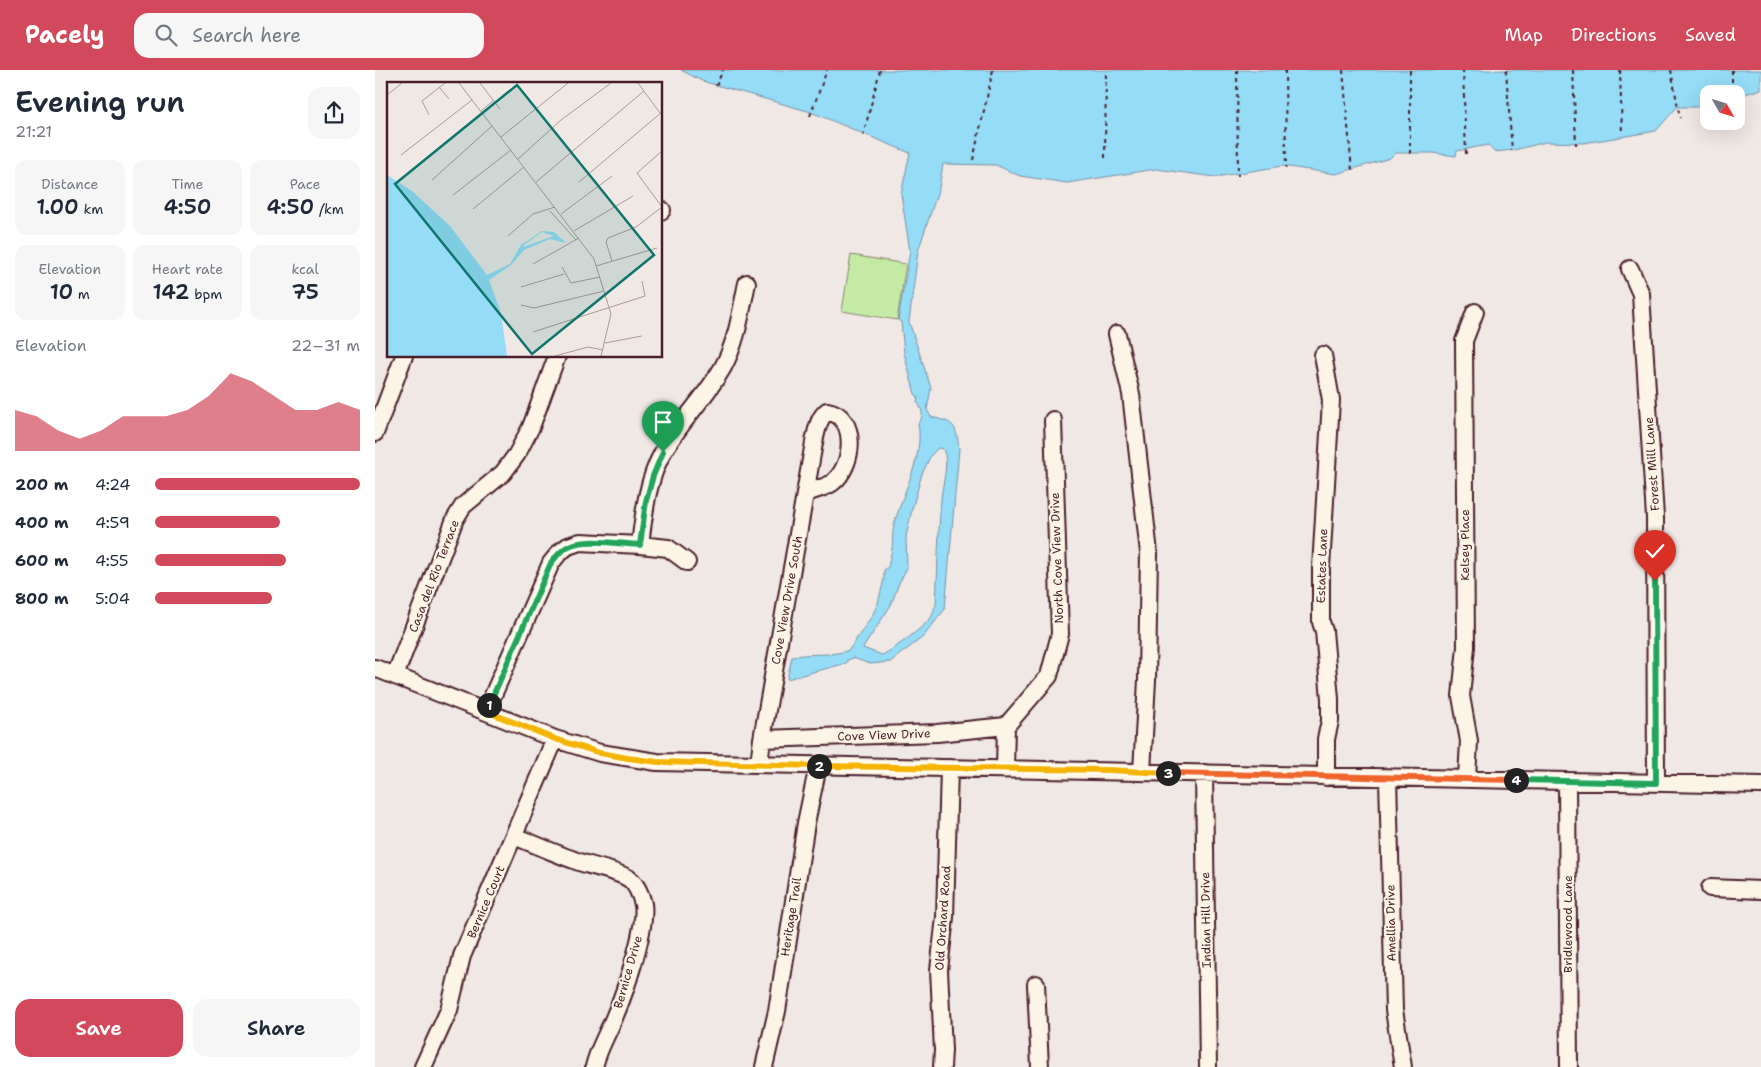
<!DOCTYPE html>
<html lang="en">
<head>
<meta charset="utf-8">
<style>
  :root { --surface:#fff; --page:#f6f6f7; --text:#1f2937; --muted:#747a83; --accent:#d1495b }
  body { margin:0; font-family:"Shantell Sans",sans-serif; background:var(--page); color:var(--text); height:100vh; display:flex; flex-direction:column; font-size:19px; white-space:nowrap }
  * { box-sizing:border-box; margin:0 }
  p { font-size:16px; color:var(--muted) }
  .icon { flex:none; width:28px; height:28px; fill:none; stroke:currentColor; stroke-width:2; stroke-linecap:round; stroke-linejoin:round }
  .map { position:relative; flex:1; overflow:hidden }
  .side { display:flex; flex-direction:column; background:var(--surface); width:375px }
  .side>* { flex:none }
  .needle { width:32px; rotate:129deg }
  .tools { position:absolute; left:1325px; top:15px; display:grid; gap:10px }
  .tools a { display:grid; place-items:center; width:45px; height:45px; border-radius:10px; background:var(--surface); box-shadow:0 5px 20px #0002; font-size:25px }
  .pin { position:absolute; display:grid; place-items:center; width:42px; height:42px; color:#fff; margin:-51px -21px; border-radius:50% 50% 50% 0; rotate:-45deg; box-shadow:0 0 5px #0007 }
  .pin .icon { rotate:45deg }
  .km { position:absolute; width:25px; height:25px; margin:-12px; border-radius:50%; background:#222; color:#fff; font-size:14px; line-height:25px; text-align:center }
  .round { display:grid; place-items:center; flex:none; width:52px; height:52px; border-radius:15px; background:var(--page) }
  .head { display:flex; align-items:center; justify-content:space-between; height:85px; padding:0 15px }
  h1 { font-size:28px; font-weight:600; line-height:38px }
  .figures { display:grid; grid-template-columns:repeat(3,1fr); gap:8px; height:85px; padding:5px 15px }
  .figures div { display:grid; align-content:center; border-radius:12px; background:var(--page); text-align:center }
  .figures b { font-size:21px; font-weight:600 }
  .figures small { font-size:14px; font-weight:400 }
  .figures p { font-size:14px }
  .chart { height:140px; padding:10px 15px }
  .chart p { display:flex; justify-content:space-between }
  .chart svg { width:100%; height:90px; margin-top:5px; fill:var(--accent); opacity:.7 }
  .primary-button { display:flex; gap:10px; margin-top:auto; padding:10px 15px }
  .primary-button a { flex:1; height:58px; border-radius:15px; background:var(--accent); color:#fff; font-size:20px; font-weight:600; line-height:58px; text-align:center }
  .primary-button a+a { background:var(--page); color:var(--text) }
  ul { padding:0 15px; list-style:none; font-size:16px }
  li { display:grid; grid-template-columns:80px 60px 1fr; align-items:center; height:38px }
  li i { height:12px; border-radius:6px; background:var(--accent) }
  header { display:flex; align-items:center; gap:30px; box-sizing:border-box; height:70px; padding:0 25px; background:var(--accent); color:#fff }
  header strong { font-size:24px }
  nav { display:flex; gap:28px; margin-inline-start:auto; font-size:18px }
  .search { width:350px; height:45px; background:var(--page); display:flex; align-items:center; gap:12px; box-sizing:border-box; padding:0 18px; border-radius:15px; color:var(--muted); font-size:19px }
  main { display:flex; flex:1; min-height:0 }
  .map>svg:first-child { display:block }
  .green { fill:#c4eba6; stroke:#878568 }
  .water { fill:#95dcf7; stroke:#7790a5; fill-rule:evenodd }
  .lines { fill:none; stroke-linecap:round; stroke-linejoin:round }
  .minor-casing { stroke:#4a1f2b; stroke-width:20 }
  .path { stroke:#4a1f2b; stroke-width:2; stroke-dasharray:4 4; stroke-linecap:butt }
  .minor { stroke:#fcf5e5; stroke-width:16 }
  .split-1-casing { stroke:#fff; stroke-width:10 }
  .split-2-casing { stroke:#fff; stroke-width:10 }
  .split-3-casing { stroke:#fff; stroke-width:10 }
  .split-4-casing { stroke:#fff; stroke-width:10 }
  .split-5-casing { stroke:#fff; stroke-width:10 }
  .split-1 { stroke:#22a559; stroke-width:6 }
  .split-2 { stroke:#f5b400; stroke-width:6 }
  .split-3 { stroke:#f5b400; stroke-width:6 }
  .split-4 { stroke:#f0652b; stroke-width:6 }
  .split-5 { stroke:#22a559; stroke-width:6 }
  .labels { text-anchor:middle; stroke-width:4.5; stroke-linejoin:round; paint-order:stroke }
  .street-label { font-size:12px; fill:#4a1f2b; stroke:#fcf5e5 }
  .inset-road { fill:none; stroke:#ae989b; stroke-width:1 }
  .view { fill:#0f766e; fill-opacity:0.15; stroke:#0f766e; stroke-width:2.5 }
  .inset-edge { fill:none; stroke:#4a1f2b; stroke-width:2.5 }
</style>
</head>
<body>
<header>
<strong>Pacely</strong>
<div class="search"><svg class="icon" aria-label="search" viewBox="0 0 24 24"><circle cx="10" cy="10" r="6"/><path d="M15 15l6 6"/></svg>Search here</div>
<nav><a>Map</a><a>Directions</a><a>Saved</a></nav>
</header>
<main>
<section class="side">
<div class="head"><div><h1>Evening run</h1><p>21:21</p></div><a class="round"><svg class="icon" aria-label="share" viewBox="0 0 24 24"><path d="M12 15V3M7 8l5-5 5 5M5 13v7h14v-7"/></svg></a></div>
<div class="figures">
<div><p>Distance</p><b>1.00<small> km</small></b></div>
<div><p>Time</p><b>4:50</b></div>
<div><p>Pace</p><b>4:50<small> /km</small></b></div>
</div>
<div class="figures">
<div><p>Elevation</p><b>10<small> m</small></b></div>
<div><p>Heart rate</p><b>142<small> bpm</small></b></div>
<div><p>kcal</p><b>75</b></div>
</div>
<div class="chart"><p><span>Elevation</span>22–31 m</p>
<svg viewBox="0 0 160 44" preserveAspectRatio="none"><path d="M0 44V24L10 27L20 34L30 38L40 34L50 27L60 27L70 27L80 24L90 17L100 6L110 10L120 17L130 24L140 24L150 20L160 24V44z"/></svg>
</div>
<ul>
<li><b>200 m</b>4:24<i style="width:100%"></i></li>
<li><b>400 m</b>4:59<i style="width:61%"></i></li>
<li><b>600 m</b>4:55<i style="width:64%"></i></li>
<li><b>800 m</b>5:04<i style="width:57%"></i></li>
</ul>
<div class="primary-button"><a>Save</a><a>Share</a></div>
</section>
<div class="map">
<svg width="1386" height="997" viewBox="0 0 1386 997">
  <rect width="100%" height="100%" fill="#f0e8e5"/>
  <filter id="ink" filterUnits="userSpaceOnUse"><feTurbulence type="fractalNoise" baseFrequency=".02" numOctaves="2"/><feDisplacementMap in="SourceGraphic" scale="10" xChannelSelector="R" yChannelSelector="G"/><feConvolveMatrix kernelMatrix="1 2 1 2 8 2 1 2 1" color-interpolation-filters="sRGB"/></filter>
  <g filter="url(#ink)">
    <path class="green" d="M476,185L531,194L522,250L467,241Z"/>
    <path class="water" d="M306,0H1386V19L1361,27V24H1334V37H1302L1281,61L1209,73L1171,72L1139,80L1119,82L1113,75L1082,81L1081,86L1058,83H1020L1015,88L961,104L907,96L840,107L781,99L692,113L645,106L621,95L568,94L564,118L543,181L534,252L556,318L552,340L556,347C580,352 581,355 584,379L570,539L548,567L515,592L495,594L478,588L472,590V593L412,609L417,587C435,582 456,587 474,580L497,546L503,533L509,509V500L513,497C514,491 516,485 517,479C518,470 517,461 520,452C529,418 549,388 543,353C550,347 547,338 542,332L543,327L540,324L529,283L526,252L523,250L535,181L526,124L535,83L436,42L327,11ZM563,378L568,379C575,393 567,414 566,429C563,464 563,499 561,535C559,538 558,543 557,546C552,555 518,580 507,585L488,578L516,535L524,513L532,498L531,467L537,439L547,404L556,385Z"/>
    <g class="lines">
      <defs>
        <path id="minor" d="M286,141L287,140
          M1255,199L1266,224L1280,447L1281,713
          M742,264L756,324L774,483L772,610L767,702
          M948,285L956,330L946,498V552L949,561L955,629V651L951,669V707
          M0,363L29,286
          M265,475C269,443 272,411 288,382C305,352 331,327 348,297C362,272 366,241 372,213
          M0,598L180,669L225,683L282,692L1386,715
          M20,606L80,449L88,436L128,403L142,384L156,357L182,286
          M111,641L176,493L184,483L193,476L205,472L265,475L293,478L312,492
          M387,669L562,663L631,656
          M384,694L387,669L440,367C443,356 444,348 452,341C484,346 479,397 457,413C449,418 439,420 431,423
          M630,699L631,656L674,606L685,564L678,350
          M829,703L833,997
          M1013,708L1019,940L1028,997
          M1092,708L1094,671L1086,626L1091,577L1089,271L1100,242
          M1192,712L1194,997
          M139,766C159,774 179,783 199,790C216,797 237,799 253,808C261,813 266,826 268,834C272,858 249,925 239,948C232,965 223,979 219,997
          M1335,818L1386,820
          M661,914L665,997
          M48,997L74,940L87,886L180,669
          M389,997L402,941L431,753L443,696
          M567,997L568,980L564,900L570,847L574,698"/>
      </defs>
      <use href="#minor" class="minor-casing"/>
      <path class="path" d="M862,0L863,106
        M910,0L911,98
        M968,0L977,101
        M1035,0V85
        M1088,0L1091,85
        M1131,0L1137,81
        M1198,0L1201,75
        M1245,0L1247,64
        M1296,0L1305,48
        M1357,0V24
        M341,16L348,0
        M435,46L452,0
        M488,66L505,0
        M730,88L731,0
        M598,90L618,0"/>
      <use href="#minor" class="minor"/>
    </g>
  </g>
  <g class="lines" filter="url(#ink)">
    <defs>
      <path id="split-1" d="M114,635L176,493C181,487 185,481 192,477C208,467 246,474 265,475L271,431L278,406L288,382"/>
      <path id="split-2" d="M114,635L111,641L180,669L225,683L253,688L282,692L444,696"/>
      <path id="split-3" d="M444,696L732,700L793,703"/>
      <path id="split-4" d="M793,703L1141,710"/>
      <path id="split-5" d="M1141,710L1281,713L1280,511"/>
    </defs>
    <use href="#split-1" class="split-1-casing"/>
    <use href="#split-2" class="split-2-casing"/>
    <use href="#split-3" class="split-3-casing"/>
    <use href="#split-4" class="split-4-casing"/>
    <use href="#split-5" class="split-5-casing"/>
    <use href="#split-1" class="split-1"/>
    <use href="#split-2" class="split-2"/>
    <use href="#split-3" class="split-3"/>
    <use href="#split-4" class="split-4"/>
    <use href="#split-5" class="split-5"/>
  </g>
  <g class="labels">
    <g class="street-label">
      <text transform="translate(1277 394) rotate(-94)" y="4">Forest Mill Lane</text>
      <text transform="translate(1090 475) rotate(-90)" y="4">Kelsey Place</text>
      <text transform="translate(682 488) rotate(-92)" y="4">North Cove View Drive</text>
      <text transform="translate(947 496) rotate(-88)" y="4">Estates Lane</text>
      <text transform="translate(59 506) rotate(-69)" y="4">Casa del Rio Terrace</text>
      <text transform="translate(412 530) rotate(-80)" y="4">Cove View Drive South</text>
      <text transform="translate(509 665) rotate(-2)" y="4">Cove View Drive</text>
      <text transform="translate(111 832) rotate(-67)" y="4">Bernice Court</text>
      <text transform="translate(416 847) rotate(-81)" y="4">Heritage Trail</text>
      <text transform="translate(568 848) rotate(-86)" y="4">Old Orchard Road</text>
      <text transform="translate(831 850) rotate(-91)" y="4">Indian Hill Drive</text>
      <text transform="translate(1016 853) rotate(-91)" y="4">Amellia Drive</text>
      <text transform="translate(1193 854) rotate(-90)" y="4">Bridlewood Lane</text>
      <text transform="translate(253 902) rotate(-74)" y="4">Bernice Drive</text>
    </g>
  </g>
  <g transform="translate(12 12)">
    <rect width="275" height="275" fill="#f0e8e5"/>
    <path d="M0,93L25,109L63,144L100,193L123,182L134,163L155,149L167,150L179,161L163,157L137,168L124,183L102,198L114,231L120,274H0ZM155,150L167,154L136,165L137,163Z" fill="#95dcf7" fill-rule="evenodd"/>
    <path class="inset-road" d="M72,1L207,177L224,232L214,274M93,1L113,27M251,1L273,31M52,5L62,17M0,13L15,1M94,29L107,18M42,33L35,19L58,1M114,55L181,1M14,73L85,18M131,77L174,38L224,1M45,98L105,44M149,100L257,9M192,100L275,30M66,113L124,68M275,125L250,91L275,69M86,127L137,85M163,129L189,158M174,132L225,94M187,149L246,114M121,154L146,132L168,125M225,179L219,160L221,156L249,145L275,125M146,182L192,156M209,184L270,166M175,185L184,201L213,195M134,205L177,192M134,223L147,226L217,209M146,250L258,214L255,199M218,261L255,254M168,274L201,265L216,268"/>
    <path class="view" d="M130,3L267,173L145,272L8,102Z"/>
    <rect width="275" height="275" class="inset-edge"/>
  </g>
</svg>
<div class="tools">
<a><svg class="needle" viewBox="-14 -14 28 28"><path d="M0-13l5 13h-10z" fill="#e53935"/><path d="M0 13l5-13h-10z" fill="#747a83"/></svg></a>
</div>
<div class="pin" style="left:288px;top:382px;background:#1e9e55"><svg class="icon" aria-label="arrive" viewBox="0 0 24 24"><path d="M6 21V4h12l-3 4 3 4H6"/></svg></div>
<div class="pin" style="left:1280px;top:511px;background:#d93025"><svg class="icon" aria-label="check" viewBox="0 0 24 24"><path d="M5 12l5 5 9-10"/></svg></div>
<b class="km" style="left:114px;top:635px">1</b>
<b class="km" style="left:444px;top:696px">2</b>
<b class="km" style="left:793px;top:703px">3</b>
<b class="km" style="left:1141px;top:710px">4</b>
</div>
</main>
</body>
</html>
